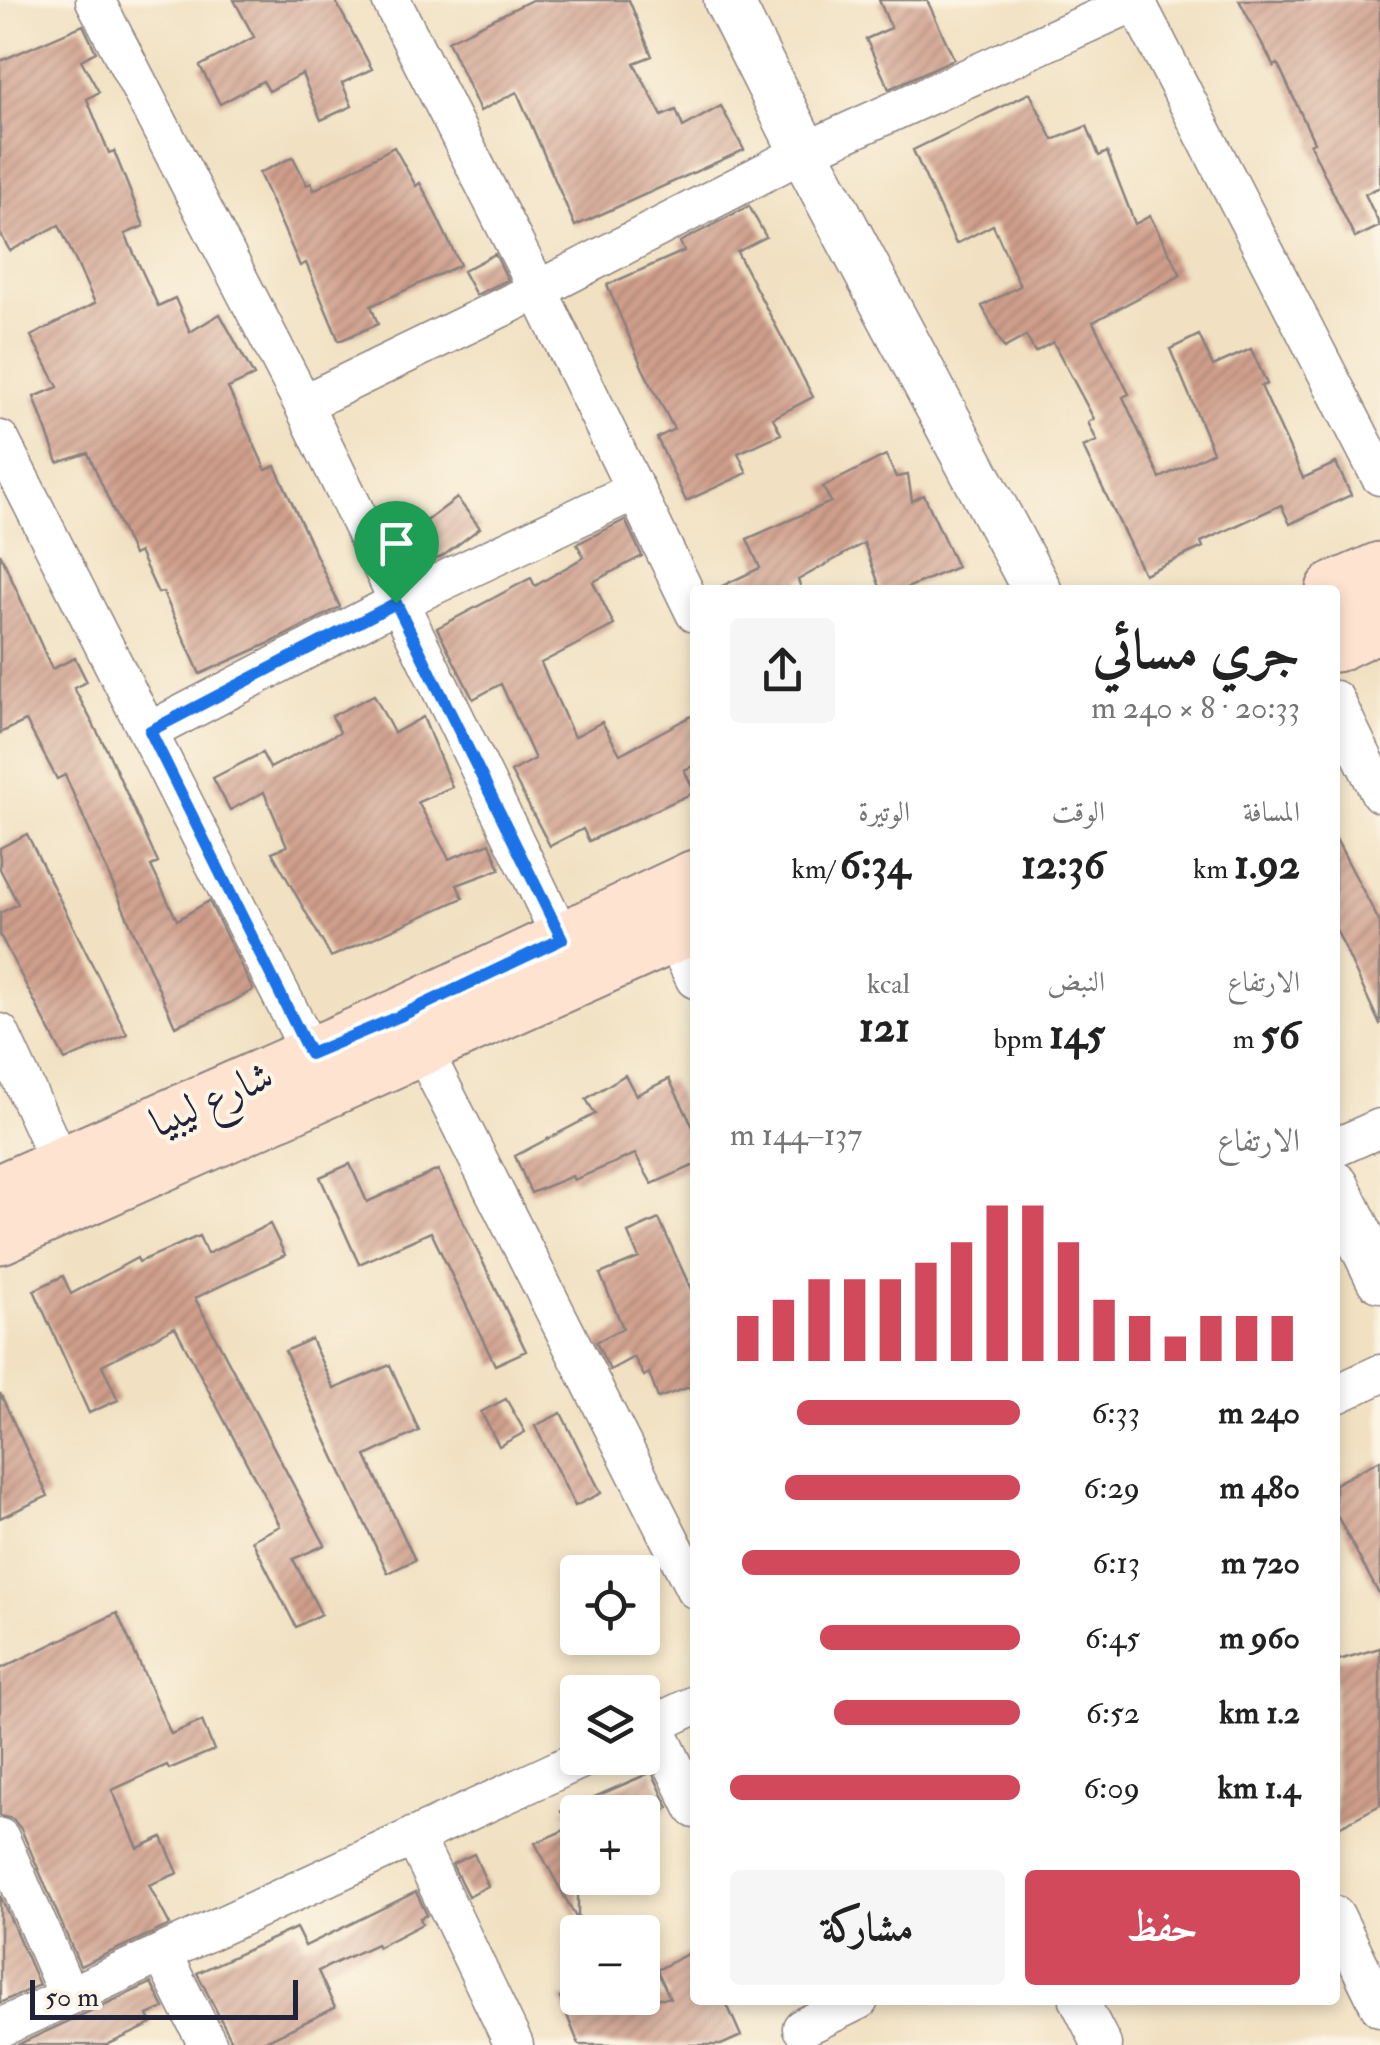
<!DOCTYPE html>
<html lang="ar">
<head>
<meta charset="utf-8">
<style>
  :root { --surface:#fff; --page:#f6f6f6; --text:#222; --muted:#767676; --accent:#d1495b }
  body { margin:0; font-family:"IM FELL Double Pica",Amiri,serif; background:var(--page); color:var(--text); direction:rtl; height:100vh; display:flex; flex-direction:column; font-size:38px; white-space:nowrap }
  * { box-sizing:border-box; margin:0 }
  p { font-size:32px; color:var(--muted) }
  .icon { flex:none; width:55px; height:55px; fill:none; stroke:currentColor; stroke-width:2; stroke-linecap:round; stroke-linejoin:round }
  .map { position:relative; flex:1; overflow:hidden; direction:ltr }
  .side { position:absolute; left:690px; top:585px; width:650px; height:1420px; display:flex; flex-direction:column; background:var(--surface); border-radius:10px; box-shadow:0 5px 15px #0003; direction:rtl }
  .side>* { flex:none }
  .tools { position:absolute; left:560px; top:1555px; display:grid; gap:20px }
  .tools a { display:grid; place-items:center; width:100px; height:100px; border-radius:10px; background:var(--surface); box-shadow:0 5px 15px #0003; font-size:50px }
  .scale { position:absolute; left:30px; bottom:25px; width:268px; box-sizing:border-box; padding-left:10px; border:5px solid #22223b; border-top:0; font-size:28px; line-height:35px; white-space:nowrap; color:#22223b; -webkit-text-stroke:8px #fcf5e5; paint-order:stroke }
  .pin { position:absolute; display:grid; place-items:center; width:85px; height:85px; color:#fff; margin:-102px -42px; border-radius:50% 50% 50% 0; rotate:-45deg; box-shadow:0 0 10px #0007 }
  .pin .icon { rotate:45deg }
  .round { display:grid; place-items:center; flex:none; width:105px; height:105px; border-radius:10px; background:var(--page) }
  .headline { display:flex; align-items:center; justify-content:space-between; height:170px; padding:0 40px }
  h1 { font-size:55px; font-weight:700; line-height:75px }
  .stats { display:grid; grid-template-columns:repeat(3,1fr); gap:15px; height:170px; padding:10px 40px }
  .stats div { display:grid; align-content:center }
  .stats b { font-size:42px; font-weight:700 }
  .stats small { font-size:28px; font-weight:400 }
  .stats p { font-size:28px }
  .chart { height:280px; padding:20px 40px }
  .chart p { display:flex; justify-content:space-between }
  .chart svg { width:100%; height:180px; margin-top:10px; stroke:var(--accent); stroke-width:6 }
  .button { display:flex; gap:20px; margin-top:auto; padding:20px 40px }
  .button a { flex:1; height:115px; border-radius:10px; background:var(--accent); color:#fff; font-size:40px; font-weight:700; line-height:115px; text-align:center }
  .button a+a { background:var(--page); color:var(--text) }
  ul { padding:0 40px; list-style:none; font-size:32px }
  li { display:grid; grid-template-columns:160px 120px 1fr; align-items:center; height:75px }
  li i { height:25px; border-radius:12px; background:var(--accent) }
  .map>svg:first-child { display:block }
  .building { fill:url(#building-hatch) }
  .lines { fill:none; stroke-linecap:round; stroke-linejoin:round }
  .minor-casing { stroke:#8a827e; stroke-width:41 }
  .tertiary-casing { stroke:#8a827e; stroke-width:51 }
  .secondary-casing { stroke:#8a827e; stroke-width:59 }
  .minor { stroke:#fff; stroke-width:38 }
  .tertiary { stroke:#fff; stroke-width:48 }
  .secondary { stroke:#fee3d1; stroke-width:55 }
  .route-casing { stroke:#fff; stroke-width:20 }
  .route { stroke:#1a73e8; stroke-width:12 }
  .labels { text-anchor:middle; stroke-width:8; stroke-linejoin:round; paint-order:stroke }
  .street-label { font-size:42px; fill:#22223b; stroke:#fcf5e5 }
</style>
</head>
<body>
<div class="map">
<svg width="1380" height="2045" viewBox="0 0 1380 2045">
  <defs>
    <pattern id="building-hatch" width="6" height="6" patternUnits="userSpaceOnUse" patternTransform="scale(2.5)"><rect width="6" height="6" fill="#d09f8c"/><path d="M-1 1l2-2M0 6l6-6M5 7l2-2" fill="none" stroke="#a88174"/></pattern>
  </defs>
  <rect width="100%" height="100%" fill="#fcf5e5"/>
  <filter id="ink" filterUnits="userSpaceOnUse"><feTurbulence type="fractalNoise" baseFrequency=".01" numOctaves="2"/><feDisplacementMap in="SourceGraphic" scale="20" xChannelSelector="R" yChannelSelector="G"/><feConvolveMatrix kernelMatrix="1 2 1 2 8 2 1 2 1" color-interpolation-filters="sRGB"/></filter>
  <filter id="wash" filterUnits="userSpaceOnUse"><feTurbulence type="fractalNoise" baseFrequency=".0048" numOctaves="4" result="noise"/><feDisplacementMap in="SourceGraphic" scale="40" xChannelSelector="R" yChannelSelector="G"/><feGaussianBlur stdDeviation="2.25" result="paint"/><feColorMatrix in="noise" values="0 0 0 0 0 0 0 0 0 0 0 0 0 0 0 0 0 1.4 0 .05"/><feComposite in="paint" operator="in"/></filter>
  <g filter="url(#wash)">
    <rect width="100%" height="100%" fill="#f1e1c2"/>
    <g id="blocks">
      <path class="building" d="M234,0H335L372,69L342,83L352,106L321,120L302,74L269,91L263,81L220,104L200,66L254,37Z
        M532,0H629L652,56L634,63L662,116L676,110L683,127L721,106L744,150L575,226L517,92L480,111L448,41Z
        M879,0H927L954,59L889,89L866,39L891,28Z
        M1239,0H1380V187L1365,194L1380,226L1355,238L1310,144L1314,142L1278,64L1274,66Z
        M83,25L96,52L81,60L99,92L87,99L109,153L114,151L144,226L125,234L158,306L175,298L190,332L220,314L254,376L228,388L266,470L275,466L340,607L272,642L200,674L163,592L158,593L139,552L133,555L88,453L58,463L34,397L58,387L31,336L95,303L59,225L10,251L0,233V61Z
        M1030,93L1053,140L1087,126L1099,156L1107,152L1135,224L1150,216L1181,275L1093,322L1129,394L1123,397L1160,478L1213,452L1170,349L1199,335L1213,366L1251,349L1267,384L1261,386L1303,478L1336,463L1351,495L1290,524L1281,505L1201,542L1203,547L1144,574L1083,447L1097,441L1088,422L1094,419L1053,342L1035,352L1026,336L1004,348L982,306L1020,286L993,225L956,244L913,150Z
        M394,147L416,186L420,183L429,200L460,265L371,306L378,324L339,341L306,263L300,266L259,173L293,157L307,185L311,183L314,190Z
        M749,206L766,237L737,252L813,397L773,418L781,434L738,453L747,473L686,501L657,438L674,429L643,369L607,285L684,251L680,242Z
        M495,254L508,280L476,295L463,271Z
        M886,455L896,477L908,475L912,501L924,495L957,567L902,590H881L864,543L798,580L802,590H714L760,568L747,539L831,502L823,487Z
        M457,498L480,528L443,556L424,565L404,538Z
        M625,520L642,556L593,582L614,625L541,663L574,737L602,722L620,754L695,714V765L684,770L695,792L589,841L583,829L550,846L511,772L535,759L501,684L473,699L437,628L531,578L535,586L584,557L577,544Z
        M0,553L52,669L75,658L87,682L74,688L108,752L158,863L151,866L177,920L209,901L253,990L230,1003L175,1026L65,775L57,779L26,721L0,733Z
        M374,695L394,733L423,717L452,787L418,802L449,859L490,843L500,869L457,885L463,898L331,957L272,852L287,846L264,792L230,810L213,778L262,753L270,768L340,732L332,716Z
        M27,834L127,1034L65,1060L0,935V913L18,904L0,869V848Z
        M1335,837L1380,923V1025L1335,927Z
        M625,1075L636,1095L669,1079L695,1131V1165L652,1184L635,1154L574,1180L572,1176L531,1193L515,1156L595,1114L586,1099Z
        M350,1164L367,1202L438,1170L526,1351L495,1365L431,1232L359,1264L320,1177Z
        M659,1219L695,1298V1385L658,1398L649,1373L644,1376L634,1357L610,1370L596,1342L623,1328L600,1274L639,1258L628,1233Z
        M270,1224L285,1255L195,1298L325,1545L293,1559L321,1614L296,1627L252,1540L280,1526L175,1327L102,1365L118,1400L89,1413L34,1290L63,1276L71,1294L137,1258L139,1262L199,1236L207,1254Z
        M311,1339L334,1389L390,1365L419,1431L366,1456L415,1560L388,1573L285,1351Z
        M0,1393L48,1496L0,1518Z
        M506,1399L525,1432L499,1446L481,1412Z
        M561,1413L601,1493L575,1506L535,1426Z
        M1380,1460V1596L1335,1512V1484Z
        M117,1613L171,1734L202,1721L214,1750L169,1769L167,1765L112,1790L138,1848L162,1837L178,1873L149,1885L170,1925L80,1966L21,1829L13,1819L0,1816V1669Z
        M1380,1648V1805L1335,1829V1661Z
        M652,1772L669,1808L642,1820V1812H560Z
        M578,1824V1921L535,1843Z
        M474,1854L488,1886L468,1896L452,1864Z
        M416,1892L427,1915L420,1918L422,1924L378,1947L376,1944L318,1971L335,2008L257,2045H234L197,1973L296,1928L305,1946Z
        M0,1895L39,1985L0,2003Z
        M695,1950V2000H725L741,2036L721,2045H579L560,1998H670L657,1970Z
        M151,1983L164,2008L148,2015L152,2024L107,2045H17Z"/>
    </g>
  </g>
  <g filter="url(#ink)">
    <use href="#blocks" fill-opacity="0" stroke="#8a827e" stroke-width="2.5"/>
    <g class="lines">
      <defs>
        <path id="minor" d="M95,0L303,404L562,939
          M391,0L538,290L695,613
          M1135,0L1380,476
          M303,404L538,290L804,152L1139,0
          M0,440L311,1054
          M1335,700L1380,793
          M150,731L396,603L636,490
          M673,935L695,979
          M0,1033L70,1185
          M422,1048L695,1589
          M1335,1148L1380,1128
          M1335,1395L1380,1374
          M654,1725L695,1809
          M642,1730L695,1705
          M414,1836L514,2045
          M0,1838L68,1995
          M1335,1915L1380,2007
          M162,1954L208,2045
          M1079,2000L1102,2045
          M0,2028L584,1758
          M802,2028L859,2000"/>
        <path id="tertiary" d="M728,0L804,152L1037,590
          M1335,1186L1380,1278"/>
        <path id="secondary" d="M1334,590L1380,570
          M1335,644L1380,623
          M0,1192L401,1016L695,878
          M0,1236L695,925"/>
      </defs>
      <use href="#minor" class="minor-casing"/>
      <use href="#tertiary" class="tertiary-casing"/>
      <use href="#secondary" class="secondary-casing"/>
      <use href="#minor" class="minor"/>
      <use href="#tertiary" class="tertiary"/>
      <use href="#secondary" class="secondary"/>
    </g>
  </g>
  <g class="lines" filter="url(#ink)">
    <defs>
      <path id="route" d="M396,603L562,939L400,1016L310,1054L150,731Z"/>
    </defs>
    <use href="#route" class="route-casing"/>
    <use href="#route" class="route"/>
  </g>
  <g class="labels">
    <g class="street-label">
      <text transform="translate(211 1098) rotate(-24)" y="15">شارع ليبيا</text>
    </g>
  </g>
</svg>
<div class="tools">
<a><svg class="icon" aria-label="locate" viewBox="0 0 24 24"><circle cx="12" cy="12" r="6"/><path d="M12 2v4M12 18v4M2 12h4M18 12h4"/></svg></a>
<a><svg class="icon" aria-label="layers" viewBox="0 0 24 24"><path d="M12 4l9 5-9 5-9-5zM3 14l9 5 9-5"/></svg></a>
<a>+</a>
<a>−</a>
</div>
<div class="scale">50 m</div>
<div class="pin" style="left:396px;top:603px;background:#1e9e55"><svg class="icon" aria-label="arrive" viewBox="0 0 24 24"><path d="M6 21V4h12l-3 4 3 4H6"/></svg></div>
<section class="side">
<div class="headline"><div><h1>جري مسائي</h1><p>20:33 · 8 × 240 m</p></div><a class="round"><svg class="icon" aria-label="share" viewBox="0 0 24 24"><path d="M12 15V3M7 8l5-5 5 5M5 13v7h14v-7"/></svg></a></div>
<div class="stats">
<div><p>المسافة</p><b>1.92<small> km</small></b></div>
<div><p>الوقت</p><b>12:36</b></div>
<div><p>الوتيرة</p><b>6:34<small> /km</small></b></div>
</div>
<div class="stats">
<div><p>الارتفاع</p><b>56<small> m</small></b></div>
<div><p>النبض</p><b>145<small> bpm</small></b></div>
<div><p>kcal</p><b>121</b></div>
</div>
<div class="chart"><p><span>الارتفاع</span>137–144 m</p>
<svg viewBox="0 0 160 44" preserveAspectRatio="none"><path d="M5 44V33M15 44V29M25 44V24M35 44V24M45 44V24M55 44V20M65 44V15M75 44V6M85 44V6M95 44V15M105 44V29M115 44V33M125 44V38M135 44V33M145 44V33M155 44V33"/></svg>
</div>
<ul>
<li><b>240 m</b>6:33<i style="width:77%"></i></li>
<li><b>480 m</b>6:29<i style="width:81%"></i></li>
<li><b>720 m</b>6:13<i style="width:96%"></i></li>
<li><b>960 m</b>6:45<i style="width:69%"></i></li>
<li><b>1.2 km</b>6:52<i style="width:64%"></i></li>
<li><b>1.4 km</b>6:09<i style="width:100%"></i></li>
</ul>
<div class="button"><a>حفظ</a><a>مشاركة</a></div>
</section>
</div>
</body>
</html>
